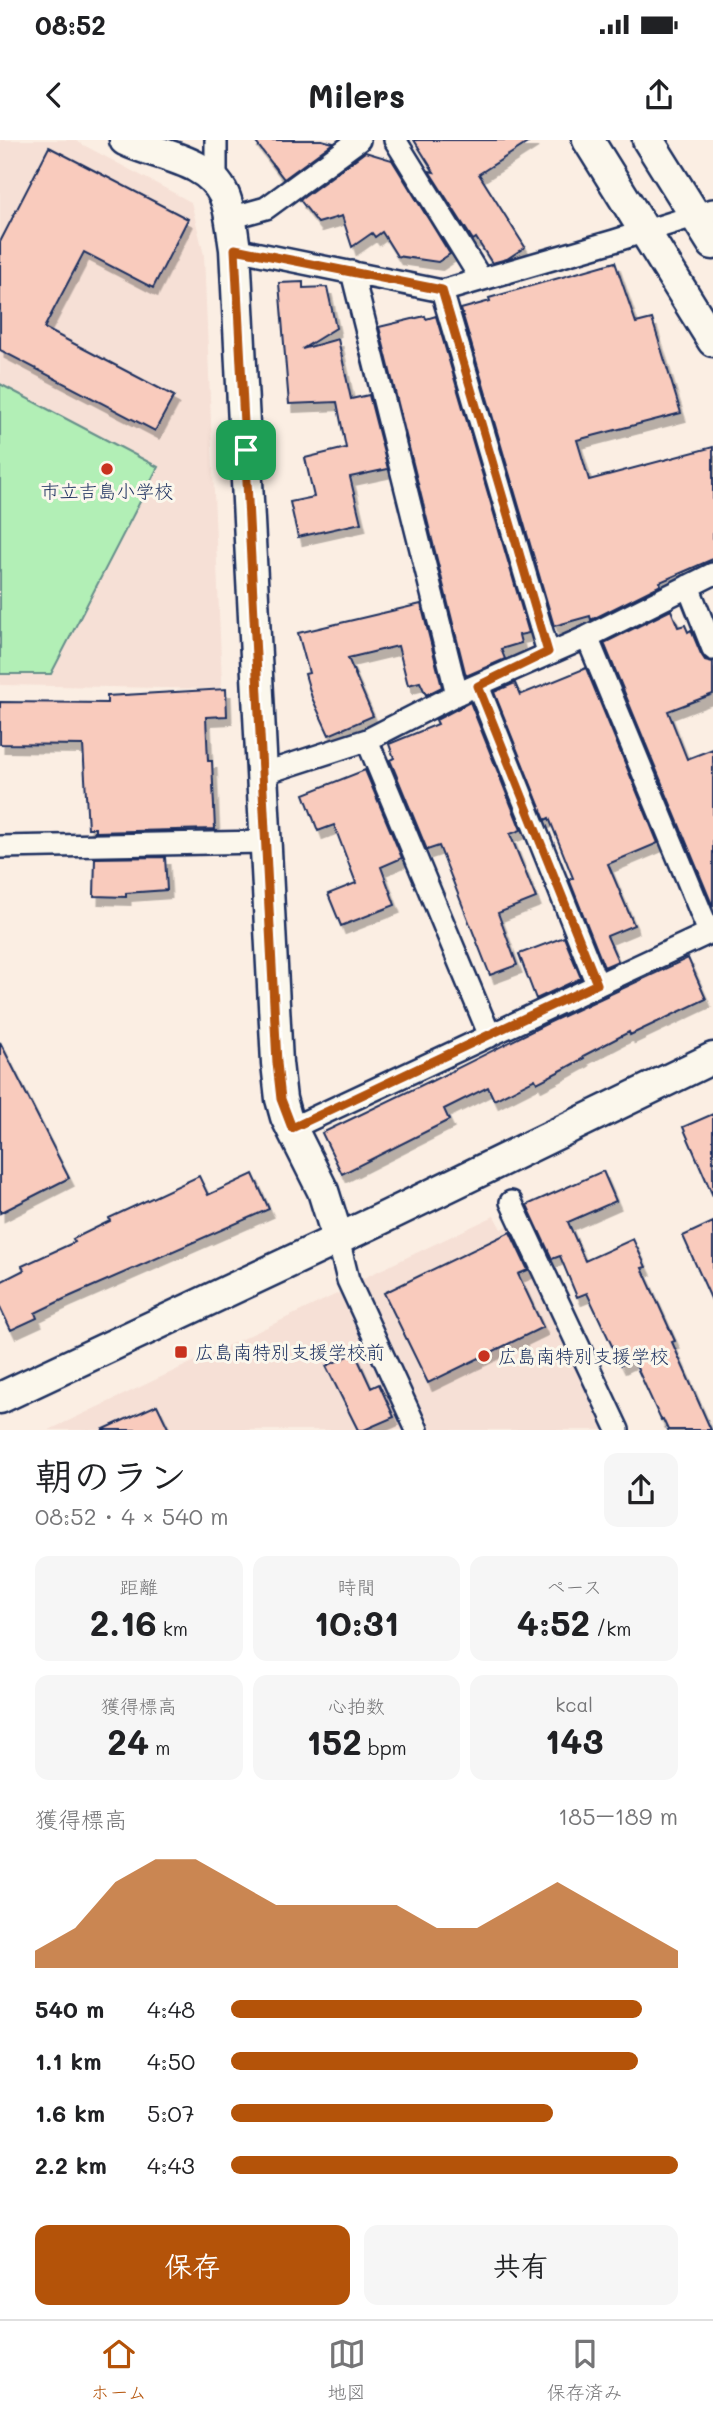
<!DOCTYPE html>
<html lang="ja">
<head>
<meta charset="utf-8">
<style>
  :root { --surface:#fff; --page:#f6f6f6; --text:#202124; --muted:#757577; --line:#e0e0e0; --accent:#b45309 }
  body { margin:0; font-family:Mali,"Klee One",sans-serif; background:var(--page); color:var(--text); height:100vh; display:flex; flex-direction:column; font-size:26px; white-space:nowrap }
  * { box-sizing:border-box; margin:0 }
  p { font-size:23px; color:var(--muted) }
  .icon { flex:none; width:38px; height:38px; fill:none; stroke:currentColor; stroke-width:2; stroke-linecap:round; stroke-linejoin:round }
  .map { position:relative; height:1290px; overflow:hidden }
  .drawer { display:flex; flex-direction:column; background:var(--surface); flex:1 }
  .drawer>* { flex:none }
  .pin { position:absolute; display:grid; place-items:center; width:60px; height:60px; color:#fff; margin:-30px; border-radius:14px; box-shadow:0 4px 10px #0006 }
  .round { display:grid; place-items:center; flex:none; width:74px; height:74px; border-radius:14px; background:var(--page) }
  .summary { display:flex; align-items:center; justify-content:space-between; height:119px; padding:0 35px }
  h1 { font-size:38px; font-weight:700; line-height:52px }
  .stats { display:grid; grid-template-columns:repeat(3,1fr); gap:10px; height:119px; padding:7px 35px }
  .stats div { display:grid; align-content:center; border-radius:14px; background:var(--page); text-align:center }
  .stats b { font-size:35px; font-weight:700 }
  .stats small { font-size:19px; font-weight:400 }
  .stats p { font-size:19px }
  .chart { height:196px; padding:14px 35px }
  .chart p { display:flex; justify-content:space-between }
  .chart svg { width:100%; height:126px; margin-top:7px; fill:var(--accent); opacity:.7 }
  .action { display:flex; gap:14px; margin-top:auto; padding:14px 35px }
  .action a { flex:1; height:80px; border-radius:14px; background:var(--accent); color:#fff; font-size:28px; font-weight:700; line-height:80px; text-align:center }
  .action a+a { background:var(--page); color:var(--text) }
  ul { padding:0 35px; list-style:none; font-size:23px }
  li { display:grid; grid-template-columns:112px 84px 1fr; align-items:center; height:52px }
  li i { height:18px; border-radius:9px; background:var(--accent) }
  .status { display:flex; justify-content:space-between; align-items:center; height:49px; padding:0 35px; background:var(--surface); direction:ltr }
  .status svg { height:19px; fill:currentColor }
  header { display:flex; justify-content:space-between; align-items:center; height:91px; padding:0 35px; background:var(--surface); font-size:32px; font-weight:700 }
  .dock { display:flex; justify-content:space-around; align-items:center; height:98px; border-top:2px solid var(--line); background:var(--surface); font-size:19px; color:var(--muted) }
  .dock a { display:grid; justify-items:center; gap:4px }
  .dock .active { color:var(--accent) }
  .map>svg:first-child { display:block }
  .built { fill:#f6e0d6 }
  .green { fill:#b2efb6; stroke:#668f8a; stroke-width:2 }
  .building { fill:#f9cbbd; stroke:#1b2f5e; stroke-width:2; filter:url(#shadow) }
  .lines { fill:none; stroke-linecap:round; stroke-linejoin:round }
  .street-casing { stroke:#1b2f5e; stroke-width:26 }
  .secondary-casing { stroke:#1b2f5e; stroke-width:35 }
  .street { stroke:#fbf7ec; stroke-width:21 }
  .secondary { stroke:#fbf7ec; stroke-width:30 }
  .route-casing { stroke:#fff; stroke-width:14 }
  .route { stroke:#b45309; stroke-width:9 }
  .poi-dot { fill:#c8321e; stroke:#fbf7ec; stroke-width:2.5 }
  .labels { text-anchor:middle; stroke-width:6; stroke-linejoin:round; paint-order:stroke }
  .poi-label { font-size:19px; fill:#1b2f5e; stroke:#fbf7ec; text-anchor:start }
</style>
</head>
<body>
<div class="status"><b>08:52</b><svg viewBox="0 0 49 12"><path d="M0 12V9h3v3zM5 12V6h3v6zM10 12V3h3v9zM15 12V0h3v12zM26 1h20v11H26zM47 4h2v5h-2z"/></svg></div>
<header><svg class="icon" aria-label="back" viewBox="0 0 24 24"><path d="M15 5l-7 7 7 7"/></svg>Milers<svg class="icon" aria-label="share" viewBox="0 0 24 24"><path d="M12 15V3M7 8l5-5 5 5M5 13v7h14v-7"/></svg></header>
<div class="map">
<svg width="713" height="1290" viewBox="0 0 713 1290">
  <defs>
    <filter id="shadow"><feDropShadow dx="4.5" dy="8" stdDeviation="0" flood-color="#0004"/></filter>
  </defs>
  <rect width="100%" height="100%" fill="#fbeee3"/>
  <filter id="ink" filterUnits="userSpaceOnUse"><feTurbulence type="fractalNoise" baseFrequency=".0143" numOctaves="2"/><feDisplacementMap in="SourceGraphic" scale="14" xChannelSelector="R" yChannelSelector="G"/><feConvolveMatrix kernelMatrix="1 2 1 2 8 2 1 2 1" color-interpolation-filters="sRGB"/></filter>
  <g filter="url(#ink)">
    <path class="built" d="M0,0H74L191,62L204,115L222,543L219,549L0,545Z
      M494,1076L501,1089L516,1081L611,1290H425L355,1142Z
      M341,1152L406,1290H49Z"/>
    <path class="green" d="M0,244L158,327L51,534H0Z"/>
    <path class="building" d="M254,0H322L333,3L284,39Z
      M414,0H532L479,34L525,107L507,119L492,123L476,98L473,100L429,31L434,32Z
      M49,7L188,79L153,148L84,112L44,188L174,256L155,291L0,210V102Z
      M365,12L392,20L450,114L438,122L397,116L382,92L375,97L372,93L352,107L342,76L318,83L300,60Z
      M615,122L636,183L652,179L681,273L577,300L589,340L713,307V419L660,442L661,445L591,480L590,476L554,486L461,169L490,161L489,158Z
      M303,142V148L327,147L336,188L302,209L338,199L351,259L369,255L388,329L350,337L361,383L298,397L290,362L314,357L305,318L346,308L337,262L289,264L279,143Z
      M425,176L426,179L436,176L529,493L519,495L521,503L501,509L505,519L466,536L379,187Z
      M421,464L442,547L426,555L420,542L408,545L398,506L348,518L373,576L329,595L312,558L305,534L309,533L298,493Z
      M671,470L678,487L685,485L688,492L691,490L701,514L705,520L713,522V554L668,571L687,619L713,609V767L604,503Z
      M586,528L658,703L608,724L634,785L607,796L618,821L604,827L569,739L573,738L549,678L545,680L494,552L515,543L520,555Z
      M226,549L227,576L206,577L208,621H212L215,689L95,692V688H88L83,605L0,604V562L107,563V556Z
      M470,562L521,690L510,694L536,758L498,773L517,825L490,835L439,706L427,710L390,620L394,618L389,604L438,584L436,580Z
      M365,630L402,718L381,727L395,765L341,786L328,754L356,743L334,685L318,691L304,654Z
      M165,717L167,750L126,753V757L94,756L95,718Z
      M564,797L581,838L536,859L519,814Z
      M688,818L706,859L630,895L629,892L583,916L584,918L564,929L537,943L535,939L494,960L488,947L444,969L449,980L342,1034L322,993L430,941V942L546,884Z
      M0,902L69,1038L0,1073Z
      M713,974V1056L683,987Z
      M603,1031L616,1061L568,1082L585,1121L633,1099L646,1127L642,1128L675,1201L672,1202L711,1290H668L663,1279L661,1280L633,1219L621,1225L587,1153L577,1157L560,1116L552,1119L527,1065Z
      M253,1034L269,1069L64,1159L35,1173L37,1178L11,1190L0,1167V1142L24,1130L22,1126L75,1102L73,1099L110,1081L109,1078L199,1036L208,1055Z
      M713,1082V1163L683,1096Z
      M510,1092L528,1130L518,1134L543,1187L428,1243L384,1153Z
      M355,1213L371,1248L379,1244L394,1277L364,1290H358L326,1226Z
      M157,1265L169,1290H102Z"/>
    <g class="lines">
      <defs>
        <path id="street" d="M395,0L481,139
          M216,41V0
          M230,78L266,68L359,0
          M235,109L442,151L614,101L713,70
          M352,132L457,554
          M442,151L548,512
          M688,446L713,509
          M587,497L709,792
          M478,546L597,844
          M367,600L490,896
          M262,634L367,600L457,554L587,497L713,434
          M0,707L265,702
          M292,988L713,791
          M511,1062L618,1290
          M338,1099L348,1140L417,1290"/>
        <path id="secondary" d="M125,0C157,16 207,18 224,55C231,71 232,91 235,109L277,923L281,959L286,977L323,1051L338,1099
          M588,0L713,201
          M648,0L713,104
          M0,1258L381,1079L713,918"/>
      </defs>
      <use href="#street" class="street-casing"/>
      <use href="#secondary" class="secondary-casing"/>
      <use href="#street" class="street"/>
      <use href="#secondary" class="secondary"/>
    </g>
  </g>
  <g class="lines" filter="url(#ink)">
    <defs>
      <path id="route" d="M235,109L442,150L548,512L478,546L597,844L292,988L281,959L277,923Z"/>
    </defs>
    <use href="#route" class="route-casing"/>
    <use href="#route" class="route"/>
  </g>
  <g class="poi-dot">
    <circle cx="107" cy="329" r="7"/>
    <rect x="174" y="1205" width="14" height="14" rx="3.5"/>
    <circle cx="484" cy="1216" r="7"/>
  </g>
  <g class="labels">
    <g class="poi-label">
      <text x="107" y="358" text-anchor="middle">市立吉島小学校</text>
      <text x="195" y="1219">広島南特別支援学校前</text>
      <text x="498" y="1223">広島南特別支援学校</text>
    </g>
  </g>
</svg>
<div class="pin" style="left:246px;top:310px;background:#1e9e55"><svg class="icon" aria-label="arrive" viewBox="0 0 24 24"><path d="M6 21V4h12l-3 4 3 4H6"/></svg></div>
</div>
<section class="drawer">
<div class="summary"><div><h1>朝のラン</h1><p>08:52 · 4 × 540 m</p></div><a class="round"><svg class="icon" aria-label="share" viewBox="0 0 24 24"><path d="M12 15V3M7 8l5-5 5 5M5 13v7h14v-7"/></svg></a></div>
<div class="stats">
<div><p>距離</p><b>2.16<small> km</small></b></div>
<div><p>時間</p><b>10:31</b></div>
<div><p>ペース</p><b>4:52<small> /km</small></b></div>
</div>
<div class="stats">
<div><p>獲得標高</p><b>24<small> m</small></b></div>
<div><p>心拍数</p><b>152<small> bpm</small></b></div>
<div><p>kcal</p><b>143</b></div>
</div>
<div class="chart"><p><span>獲得標高</span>185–189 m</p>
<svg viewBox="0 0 160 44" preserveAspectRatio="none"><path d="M0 44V38L10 30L20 14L30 6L40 6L50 14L60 22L70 22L80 22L90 22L100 30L110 30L120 22L130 14L140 22L150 30L160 38V44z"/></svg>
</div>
<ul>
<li><b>540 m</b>4:48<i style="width:92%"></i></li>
<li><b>1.1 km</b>4:50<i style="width:91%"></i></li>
<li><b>1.6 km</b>5:07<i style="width:72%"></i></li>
<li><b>2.2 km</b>4:43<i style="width:100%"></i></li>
</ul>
<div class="action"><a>保存</a><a>共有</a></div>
</section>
<nav class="dock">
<a class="active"><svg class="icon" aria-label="home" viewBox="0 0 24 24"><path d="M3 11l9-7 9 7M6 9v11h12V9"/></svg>ホーム</a>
<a><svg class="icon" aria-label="map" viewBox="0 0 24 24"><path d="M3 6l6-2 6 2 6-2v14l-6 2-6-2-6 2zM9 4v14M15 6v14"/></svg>地図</a>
<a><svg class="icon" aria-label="saved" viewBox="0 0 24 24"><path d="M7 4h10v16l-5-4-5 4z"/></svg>保存済み</a>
</nav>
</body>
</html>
